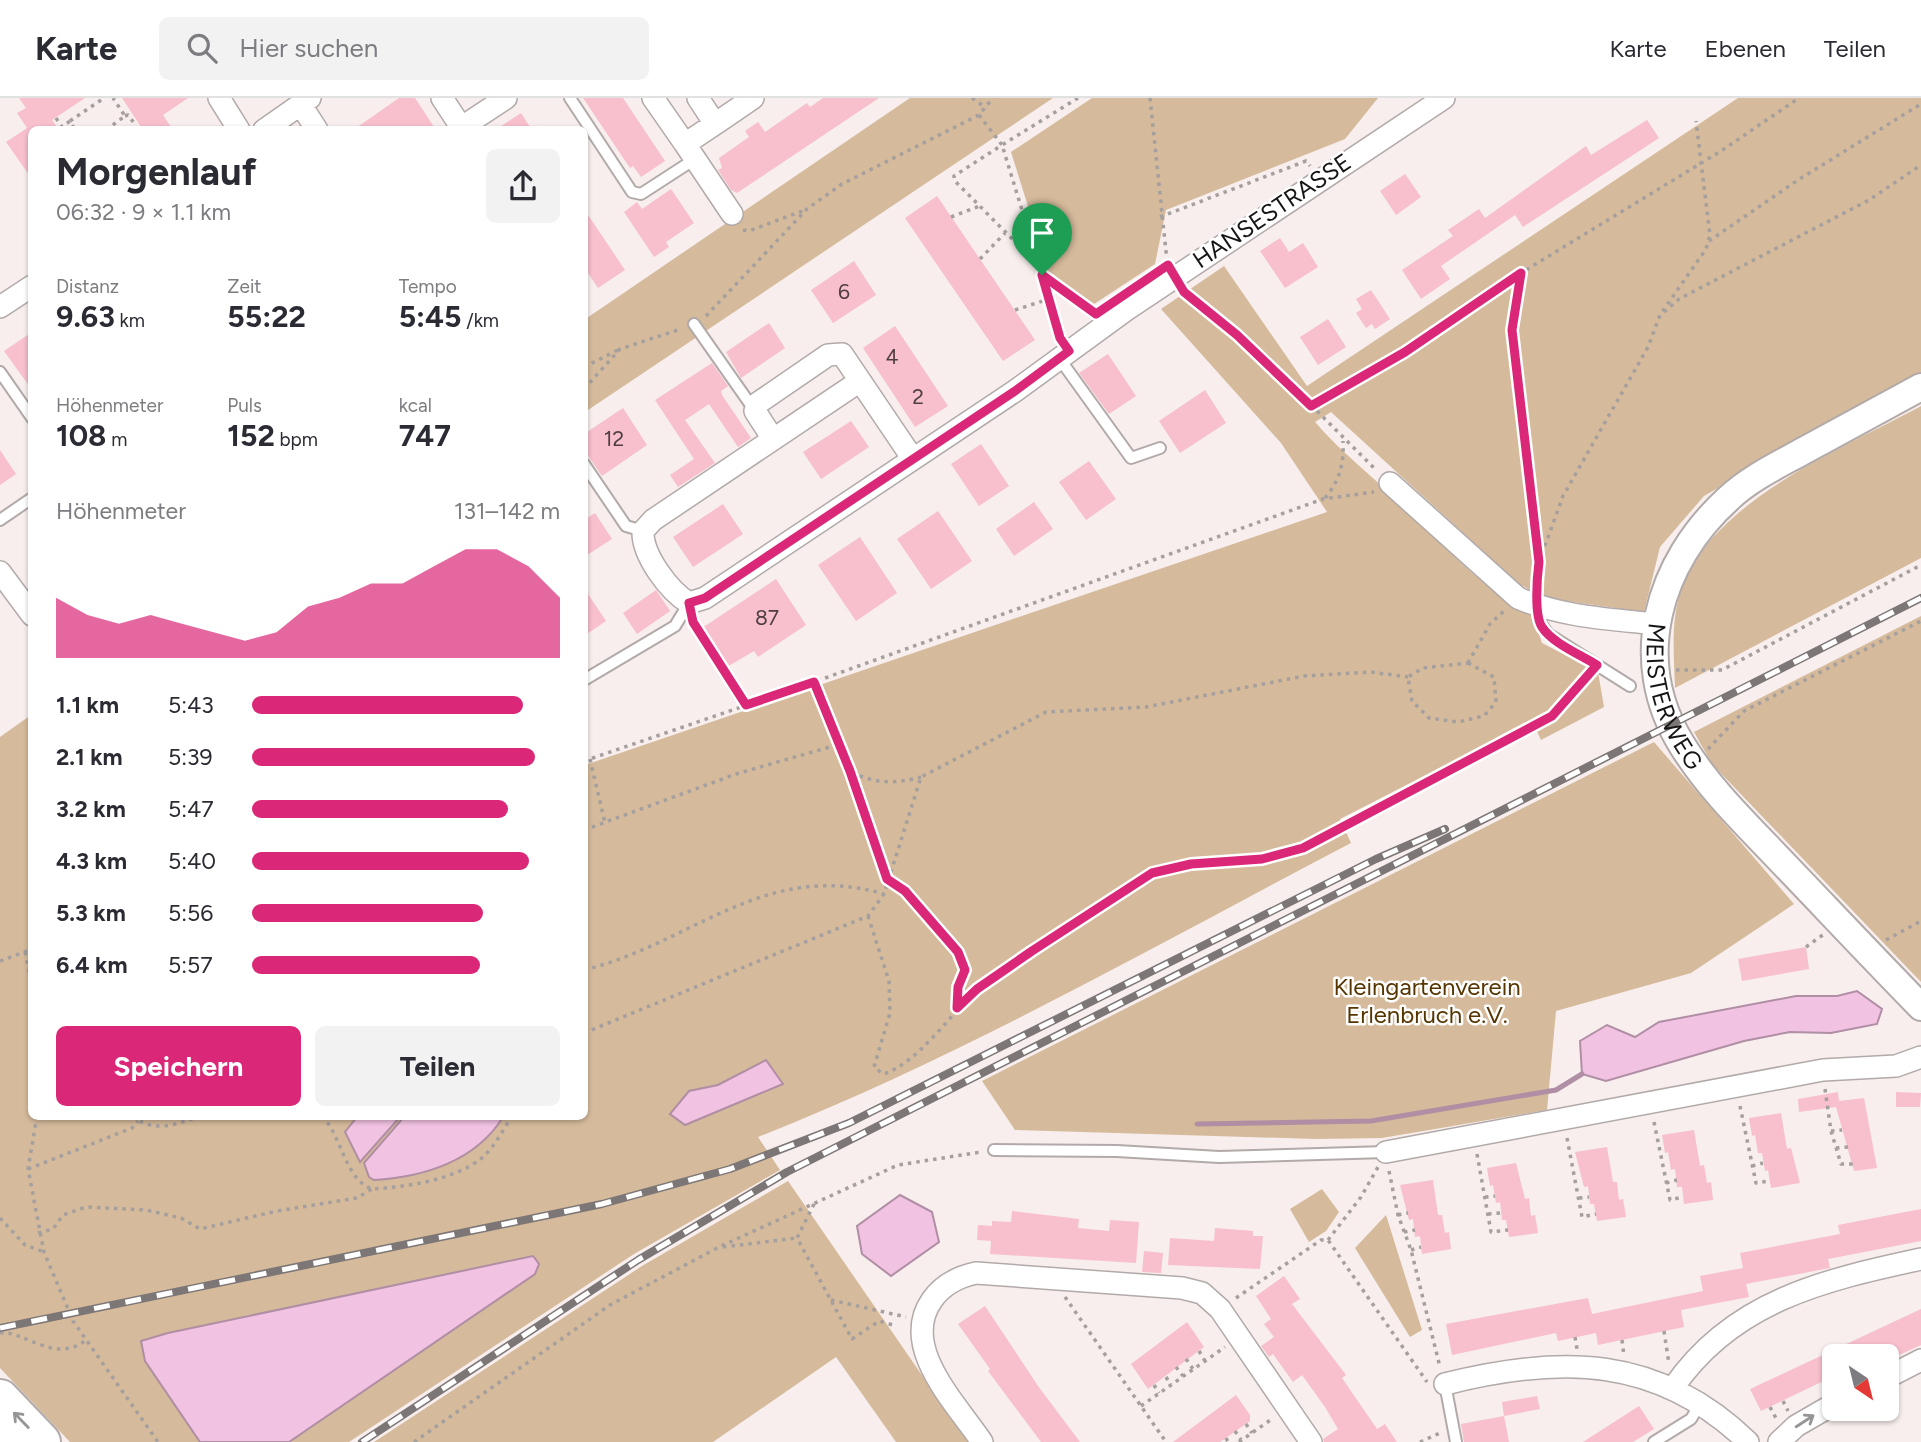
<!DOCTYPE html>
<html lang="de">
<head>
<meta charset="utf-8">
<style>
  :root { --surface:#fff; --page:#f2f2f3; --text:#2b2b33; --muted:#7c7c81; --line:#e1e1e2; --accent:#db2777 }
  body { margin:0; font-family:Figtree,sans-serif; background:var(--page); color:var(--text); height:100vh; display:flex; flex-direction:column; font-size:26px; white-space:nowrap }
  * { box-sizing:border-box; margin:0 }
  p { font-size:23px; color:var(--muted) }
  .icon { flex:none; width:38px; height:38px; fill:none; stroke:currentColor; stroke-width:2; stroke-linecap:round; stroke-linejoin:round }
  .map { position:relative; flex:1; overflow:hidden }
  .drawer { position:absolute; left:28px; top:28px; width:560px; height:994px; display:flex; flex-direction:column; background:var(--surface); border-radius:10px; box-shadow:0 2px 5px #0004 }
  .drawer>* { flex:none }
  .needle { width:46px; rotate:145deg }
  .fabs { position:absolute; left:1822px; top:1246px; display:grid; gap:14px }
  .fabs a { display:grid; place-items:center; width:77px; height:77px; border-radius:10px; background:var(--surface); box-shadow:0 2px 5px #0004; font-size:35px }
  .pin { position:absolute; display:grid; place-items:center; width:60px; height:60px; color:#fff; margin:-72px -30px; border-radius:50% 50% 50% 0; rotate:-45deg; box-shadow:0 0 7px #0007 }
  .pin .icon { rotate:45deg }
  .round { display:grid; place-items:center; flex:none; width:74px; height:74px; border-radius:10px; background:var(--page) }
  .summary { display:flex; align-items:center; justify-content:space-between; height:119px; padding:0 28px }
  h1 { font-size:38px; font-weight:700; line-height:52px }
  .stats { display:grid; grid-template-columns:repeat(3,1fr); gap:10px; height:119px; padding:7px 28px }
  .stats div { display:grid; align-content:center }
  .stats b { font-size:30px; font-weight:700 }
  .stats small { font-size:19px; font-weight:400 }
  .stats p { font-size:19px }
  .chart { height:196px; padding:14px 28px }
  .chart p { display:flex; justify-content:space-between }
  .chart svg { width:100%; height:126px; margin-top:7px; fill:var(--accent); opacity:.7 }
  .action { display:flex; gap:14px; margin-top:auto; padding:14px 28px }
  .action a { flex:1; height:80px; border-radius:10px; background:var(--accent); color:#fff; font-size:28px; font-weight:700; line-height:80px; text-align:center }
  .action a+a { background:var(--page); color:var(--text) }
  ul { padding:0 28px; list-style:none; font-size:23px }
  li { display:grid; grid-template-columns:112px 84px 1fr; align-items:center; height:52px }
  li i { height:18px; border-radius:9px; background:var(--accent) }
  header { display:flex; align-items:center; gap:42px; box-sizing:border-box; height:98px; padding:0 35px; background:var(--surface); border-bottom:2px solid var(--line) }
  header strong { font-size:33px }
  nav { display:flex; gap:38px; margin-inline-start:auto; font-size:24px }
  .search { width:490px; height:63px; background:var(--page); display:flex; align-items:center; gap:18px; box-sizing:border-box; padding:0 24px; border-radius:10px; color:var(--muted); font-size:26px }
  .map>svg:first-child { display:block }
  .green { fill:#d5ba9b }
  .water { fill:#f2c2e2; stroke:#b08ea4; stroke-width:2 }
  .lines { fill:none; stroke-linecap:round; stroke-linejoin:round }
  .stream { stroke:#b08ea4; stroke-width:5 }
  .building { fill:#f8bfcd }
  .service-casing { stroke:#b2aaa9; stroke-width:14 }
  .minor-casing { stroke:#b2aaa9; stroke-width:24 }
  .tertiary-casing { stroke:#b2aaa9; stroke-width:30 }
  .motorway-casing { stroke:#b2aaa9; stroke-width:42 }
  .path { stroke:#a59f9e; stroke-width:3.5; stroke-dasharray:3.5 5; stroke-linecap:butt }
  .service { stroke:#fff; stroke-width:10 }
  .minor { stroke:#fff; stroke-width:21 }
  .tertiary { stroke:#fff; stroke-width:26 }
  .motorway { stroke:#fff; stroke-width:38 }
  .rail-casing { stroke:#7c7676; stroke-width:8 }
  .rail { stroke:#fefefe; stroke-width:5; stroke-dasharray:16; stroke-linecap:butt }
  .oneway { stroke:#979595 }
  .route-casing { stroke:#fff; stroke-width:14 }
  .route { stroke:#db2777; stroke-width:9 }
  .labels { text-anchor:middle; stroke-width:5; stroke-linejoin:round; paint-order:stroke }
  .number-label { font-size:21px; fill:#4f3f42 }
  .street-label { font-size:24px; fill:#171414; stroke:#fefefe }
  .park-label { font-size:24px; fill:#563500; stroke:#fefefe }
</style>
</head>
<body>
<header>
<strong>Karte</strong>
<div class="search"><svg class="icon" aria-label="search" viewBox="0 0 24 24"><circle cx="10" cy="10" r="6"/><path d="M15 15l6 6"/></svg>Hier suchen</div>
<nav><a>Karte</a><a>Ebenen</a><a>Teilen</a></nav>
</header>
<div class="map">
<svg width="1921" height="1344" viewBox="0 0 1921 1344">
  <rect width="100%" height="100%" fill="#f7eeed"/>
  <path class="green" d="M910,0H1053L585,314L584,222Z
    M1092,0H1378L1345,41L1166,112L1155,166L1094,206L1049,175L1011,54Z
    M1738,0H1921V274L1704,398L1660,449L1644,514L1545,500L1519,486L1331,314L1315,324C1341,354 1371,377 1400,405C1442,445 1482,492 1533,518L1542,545L1598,574L1604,609L1541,642L1532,623L1340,721L1351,745C1156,847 963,958 758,1039L780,1072L634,1156L349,1344H289L534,1176L533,1158L141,1243L145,1263L200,1344H70L0,1270V639L31,617L32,1018H584L585,667L1327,414L1281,345L1161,211L1224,168L1307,288Z
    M1921,308V460L1675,590C1674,560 1671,527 1679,499C1705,405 1842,351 1921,308Z
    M1921,518V884L1712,666L1694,634Z
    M1654,644L1794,806L1691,875L1556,913L1547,1012L1382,1040L1316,1041L1015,1032L982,983Z
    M788,1083L968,1344H896L836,1259L713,1344H374L642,1168Z
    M1322,1091L1339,1114L1326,1133L1309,1144L1290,1111Z
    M1386,1117L1422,1232L1410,1239L1355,1150Z"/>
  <path class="water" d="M1857,893L1882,911L1877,926L1831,935L1790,934L1744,943L1606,983L1582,976L1580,943L1607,927L1635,939L1659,924L1796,898H1837Z
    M766,962L783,986L685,1027L670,1016L689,993L718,987Z
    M357,1019H400L360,1064L345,1034Z
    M404,1019V1018L503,1019C476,1063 424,1079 374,1082L369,1079L364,1065Z
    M900,1097L932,1114L939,1144L891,1178L862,1156L857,1128Z
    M533,1158L539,1166L535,1176L289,1344H200L145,1263L141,1243L168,1235Z"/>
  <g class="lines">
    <path class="stream" d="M1197,1026L1371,1023L1556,992L1582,976"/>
  </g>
  <path class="building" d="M19,0H85L52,22L59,32H32V81L6,44L27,30L17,15L26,10Z
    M122,0H188L163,17L173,32H143Z
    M399,0H415L436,32H353Z
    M583,0H623L665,63L641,79L633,68L630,70Z
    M823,0H879L737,95L731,92L718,72L722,70L719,60L749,39L745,33L758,24L765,34L807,5L810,9Z
    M521,15L532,32H495Z
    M1647,22L1659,40L1523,129L1515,117L1441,168L1450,181L1421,201L1402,172L1453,138L1448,132L1479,111L1485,120L1586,48L1591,57Z
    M1405,76L1421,99L1396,117L1380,93Z
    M671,91L694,125L666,144L669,149L654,159L624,114L637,104L642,111Z
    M937,98L1035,242L1003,263L905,120Z
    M584,111L625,172L598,190L584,169Z
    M1280,140L1289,154L1303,145L1318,169L1285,190L1260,153Z
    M854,163L876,197L833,225L811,192Z
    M1371,192L1390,221L1375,231L1372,226L1366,230L1356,215L1362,211L1356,201Z
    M1328,221L1346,249L1318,267L1300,239Z
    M769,225L785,250L741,280L726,254Z
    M895,228L948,308L915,329L863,250Z
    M32,234V292L4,253Z
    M1108,256L1136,298L1109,316L1079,275Z
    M712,265L728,288L721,293L722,297L751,340L738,349L709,306L685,322L715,365L678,389L670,377L694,361L655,302Z
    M1205,292L1226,325L1180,355L1159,323Z
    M623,310L647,347L602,378L584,352V336Z
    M851,323L869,349L821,381L803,354Z
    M981,346L1009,388L979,408L951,366Z
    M0,352L16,376L0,387Z
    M1089,363L1116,401L1086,422L1059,384Z
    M1034,404L1053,431L1014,458L996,431Z
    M723,406L743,436L693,469L673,439Z
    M938,413L972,463L931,491L897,441Z
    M595,415L612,441L584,459V422Z
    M860,439L897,495L856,523L818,467Z
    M776,481L806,527L758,559L754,553L727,569L702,530Z
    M584,490L606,523L584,538Z
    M656,492L670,513L637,536L623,515Z
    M1806,849L1809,871L1742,883L1738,861Z
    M1838,994L1839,1003L1864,1000L1877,1070L1854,1073L1836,1009L1799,1014L1798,1001Z
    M1896,994L1921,995L1920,1009H1896Z
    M1781,1015L1787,1051L1791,1050L1800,1085L1771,1090L1768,1072L1765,1073L1762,1055H1758L1755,1037L1752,1038L1749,1020Z
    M1694,1032L1700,1068L1704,1067L1707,1085L1711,1084L1713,1102L1684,1106L1682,1089H1677L1675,1071L1671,1072L1668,1054L1665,1055L1662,1037Z
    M1607,1049L1613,1084H1617L1619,1102L1623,1101L1626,1119L1597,1123L1594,1106H1590L1588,1088L1584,1089L1575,1054Z
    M1516,1065L1525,1101L1529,1100L1531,1118L1535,1117L1538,1135L1509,1139L1506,1122H1502L1500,1104L1496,1105L1493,1087L1490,1088L1487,1070Z
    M1433,1082L1438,1117H1442L1445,1135L1449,1134L1451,1151L1422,1156L1420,1138L1415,1139L1413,1121L1409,1122L1400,1087Z
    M1921,1111V1143L1828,1161L1830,1170L1746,1186L1749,1199L1681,1212L1684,1229L1598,1247L1596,1235L1558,1243L1556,1235L1452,1257L1446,1226L1588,1200L1592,1216L1703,1193L1700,1178L1743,1170L1740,1155L1840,1136L1838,1127Z
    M1012,1113L1079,1121L1078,1130L1109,1133L1110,1122L1139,1124L1136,1165L990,1156L991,1143L977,1142L978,1127L992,1128V1123L1011,1124Z
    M1215,1130L1253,1133V1138H1263L1260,1171L1168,1167L1170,1140L1214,1143Z
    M1144,1153L1163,1155L1161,1175L1142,1174Z
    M1284,1178L1300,1201L1292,1206L1346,1277L1342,1280L1377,1331L1385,1326L1397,1344H1324L1323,1341L1338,1331L1325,1309L1302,1277L1293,1284L1273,1256L1269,1259L1261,1248L1274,1239L1264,1226L1271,1221L1256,1198Z
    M985,1208L1038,1288L1080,1344H1041L988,1273L990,1271L958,1226Z
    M1921,1211V1247L1886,1263V1258H1834V1278L1761,1313L1750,1291Z
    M1187,1224L1204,1249L1148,1291L1131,1266Z
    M1236,1297L1250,1317V1323L1220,1344H1173Z
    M1537,1298L1540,1311L1504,1318L1502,1304Z
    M1639,1308L1654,1331L1633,1344H1583Z
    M1504,1318L1509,1344H1464L1461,1326Z"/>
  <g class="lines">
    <defs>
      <path id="service" d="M570,0L632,94L641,96L695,61
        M694,226L755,313
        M1059,260L1131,360L1160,350
        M0,274L32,320
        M584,366L626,428L643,433
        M0,422L32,400
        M1539,509V523L1548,536L1630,588
        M584,582L675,528L689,505
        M994,1052L1117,1053L1219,1059L1386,1054
        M1445,1286L1456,1344
        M1654,1344L1691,1321L1700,1306"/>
      <path id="minor" d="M219,0L239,32
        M442,0L463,32
        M653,0L685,46L715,26L698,0
        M301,7L317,32
        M715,26L753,0
        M462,29L506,0
        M264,32L310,0
        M685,46L732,116
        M0,209L32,188
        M860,283L653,422L643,433C642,457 669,493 689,505L705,500L1015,293L1126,212L1444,0
        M773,341L755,313L758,305L828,257L842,256L913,361
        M1390,385L1518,500C1562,519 1610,521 1657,526
        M0,474L32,517
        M1386,1054L1823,972L1896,968L1921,959
        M1886,1280L1921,1262
        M1445,1286C1560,1257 1658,1257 1748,1344
        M1673,1290C1732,1203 1824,1182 1921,1161
        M982,1344C956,1305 899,1249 932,1202C943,1186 958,1179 976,1175L1182,1190L1202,1195L1220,1211L1311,1344
        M1779,1344L1796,1328L1834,1306"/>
      <g id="tertiary">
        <path id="s1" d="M1921,289C1882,310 1844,331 1805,352C1780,366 1750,380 1729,400C1658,464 1629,562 1682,647C1709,691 1747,727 1782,764C1828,812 1874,861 1921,909"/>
      </g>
      <path id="motorway" d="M0,1301L41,1344
        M0,1341L3,1344"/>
    </defs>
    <use href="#service" class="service-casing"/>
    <use href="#minor" class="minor-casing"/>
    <use href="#tertiary" class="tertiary-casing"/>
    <use href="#motorway" class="motorway-casing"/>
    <path class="path" d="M972,0L986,10
      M1078,0L1002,47L1042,177L1093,214
      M1150,0L1167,163
      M979,17L1002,47L954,78V82L1038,167
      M125,18L128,17L134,25
      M56,20L62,29L70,23L75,32
      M70,23L104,0
      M106,32L125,18L113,0
      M951,119L980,108
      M1160,119L1306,63L1310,68
      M743,132L749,133L805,112
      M1709,143L1798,82L1921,6
      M980,161L1005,135
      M1521,177L1512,232L1539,464L1537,489
      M1043,179L1060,239
      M1184,194L1289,285L1376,372
      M1015,212L1049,201
      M1664,214L1679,201L1869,102L1921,67
      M706,218L807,111L842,86L979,17L993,0
      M584,269L618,252
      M584,291L620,251L681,231
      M1311,308L1404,254L1521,175L1721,53L1799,0
      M1325,400C1340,382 1344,366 1343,343
      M1539,464L1563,398L1648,249L1660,217L1706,151L1710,137L1696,23
      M693,524L745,606
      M1468,565L1494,579L1496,604L1484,618L1458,624L1429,620L1412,603L1408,579L1423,570Z
      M1468,565L1490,526L1504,513
      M1676,572H1722L1921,467
      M814,584L850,673L887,781L905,793L958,854L965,872L958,889L957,908
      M1708,651L1744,613L1921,523
      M590,661L605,725
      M584,663L814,584L1323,401L1374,394
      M852,674C875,686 896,686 921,679
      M584,732L736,676L840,646
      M868,818L889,883L890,915L874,969L883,976C916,967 952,915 977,891L1152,775L1191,766L1262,761L1303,750L1553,619L1589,576
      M1886,842L1921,823
      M1806,849L1824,836
      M25,854L32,888
      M0,863L32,851
      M584,872C691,846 765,761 884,796
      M584,935L868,818L884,796L921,679L1046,614L1146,609L1304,578L1371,574L1408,579
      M1825,991L1831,1033L1841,1066H1853
      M1740,1008L1756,1085L1770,1083
      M37,1018L28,1071L44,1154L73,1223L158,1344
      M133,1018C153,1036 178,1026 200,1018
      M322,1018C342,1038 345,1082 372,1091C406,1089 456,1082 483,1059C495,1048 503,1032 512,1018
      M1654,1024L1670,1102L1683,1099
      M1831,1033L1842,1032
      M1567,1040L1582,1119L1596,1116
      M1836,1050L1848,1049
      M1477,1056L1491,1134L1508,1132
      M1752,1068L1763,1065
      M28,1071L132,1030L138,1023
      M1389,1073L1398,1117L1411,1152L1440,1269
      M1666,1085L1677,1082
      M1485,1099L1495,1098
      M1579,1100L1589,1099
      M814,1106L797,1140L852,1241L879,1223L893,1227
      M1488,1116L1501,1115
      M1398,1117L1408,1115
      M0,1120L25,1147L44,1154
      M1404,1134L1415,1132
      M38,1135L53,1131L63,1117L86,1109L146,1112L181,1120L200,1131L277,1113L357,1100L372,1091
      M1328,1142L1361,1099L1378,1069
      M723,1149L797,1140
      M1411,1152L1421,1149
      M1065,1199L1166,1344
      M1236,1200L1321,1142H1328L1427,1284
      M831,1202L906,1219
      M1664,1233L1669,1266
      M0,1235C22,1231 56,1268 87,1241
      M1575,1239L1577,1251
      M1622,1242L1624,1258
      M1199,1253L1205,1263
      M1186,1261L1193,1271
      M1176,1269L1183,1278
      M1166,1279L1171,1287
      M1154,1287L1159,1295
      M1783,1303L1788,1313
      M1141,1308L1225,1249
      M1770,1309L1777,1322
      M1246,1326L1252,1335
      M1235,1333L1241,1342
      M1226,1340L1228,1344
      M414,1344L610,1207L719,1149L898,1067L981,1054
      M1239,1344L1272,1321
      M1420,1344L1440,1335"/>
    <use href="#service" class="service"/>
    <use href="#minor" class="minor"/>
    <use href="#tertiary" class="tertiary"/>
    <use href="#motorway" class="motorway"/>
    <defs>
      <path id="rail" d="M0,1230L602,1106L730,1071L849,1025L1376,761L1445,731
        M362,1344L638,1162L787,1074L1921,500"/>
    </defs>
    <use href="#rail" class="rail-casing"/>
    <use href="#rail" class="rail"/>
  </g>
  <defs><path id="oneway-shaft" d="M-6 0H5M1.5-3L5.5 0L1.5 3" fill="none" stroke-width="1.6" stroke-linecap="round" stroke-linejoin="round" transform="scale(1.75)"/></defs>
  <g class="oneway">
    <use href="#oneway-shaft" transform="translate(21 1322) rotate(-134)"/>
    <use href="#oneway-shaft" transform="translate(1805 1323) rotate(-33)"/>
  </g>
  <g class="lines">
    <defs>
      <path id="route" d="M1168,167L1184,194L1237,237L1311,308L1405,254L1521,175L1512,232L1539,464C1537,479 1534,517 1542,529C1552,545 1581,557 1597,567L1552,618L1303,750L1262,761L1191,766L1152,775L1032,853L977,891L957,910L958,889L965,872L958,854L905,793L887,781L850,673L814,584L746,607L693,524L689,505L705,500L1015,293L1069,253L1060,240L1042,177L1096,216Z"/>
    </defs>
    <use href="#route" class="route-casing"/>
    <use href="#route" class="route"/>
  </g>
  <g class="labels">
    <g class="number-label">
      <text x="844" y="201">6</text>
      <text x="892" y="266">4</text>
      <text x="918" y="306">2</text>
      <text x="614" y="348">12</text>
      <text x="767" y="527">87</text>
    </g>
    <g class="street-label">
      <text transform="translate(1272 113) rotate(-34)" y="8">HANSESTRASSE</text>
      <text dy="8" stroke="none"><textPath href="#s1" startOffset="446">MEISTERWEG</textPath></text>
    </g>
    <g class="park-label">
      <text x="1427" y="897">Kleingartenverein<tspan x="1427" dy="28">Erlenbruch e.V.</tspan></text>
    </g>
  </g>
</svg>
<div class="fabs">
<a><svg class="needle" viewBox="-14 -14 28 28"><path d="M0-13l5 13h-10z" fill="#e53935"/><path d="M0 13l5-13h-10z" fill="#7c7c81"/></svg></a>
</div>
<div class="pin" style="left:1042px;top:177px;background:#1e9e55"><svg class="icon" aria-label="arrive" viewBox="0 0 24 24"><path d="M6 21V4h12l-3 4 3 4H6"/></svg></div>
<section class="drawer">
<div class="summary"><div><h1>Morgenlauf</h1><p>06:32 · 9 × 1.1 km</p></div><a class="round"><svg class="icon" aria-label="share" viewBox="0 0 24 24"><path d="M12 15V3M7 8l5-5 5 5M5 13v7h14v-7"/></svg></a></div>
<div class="stats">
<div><p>Distanz</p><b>9.63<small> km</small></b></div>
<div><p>Zeit</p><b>55:22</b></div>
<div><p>Tempo</p><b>5:45<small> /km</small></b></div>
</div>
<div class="stats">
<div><p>Höhenmeter</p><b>108<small> m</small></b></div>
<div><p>Puls</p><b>152<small> bpm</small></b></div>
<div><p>kcal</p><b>747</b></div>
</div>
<div class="chart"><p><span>Höhenmeter</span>131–142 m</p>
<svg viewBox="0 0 160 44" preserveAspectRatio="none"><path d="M0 44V23L10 29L20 32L30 29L40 32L50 35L60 38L70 35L80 26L90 23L100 18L110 18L120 12L130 6L140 6L150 12L160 23V44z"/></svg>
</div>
<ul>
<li><b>1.1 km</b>5:43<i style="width:88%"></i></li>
<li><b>2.1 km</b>5:39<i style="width:92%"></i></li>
<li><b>3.2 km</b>5:47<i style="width:83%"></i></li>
<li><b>4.3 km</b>5:40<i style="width:90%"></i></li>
<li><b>5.3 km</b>5:56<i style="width:75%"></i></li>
<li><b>6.4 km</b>5:57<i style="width:74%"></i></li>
</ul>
<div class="action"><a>Speichern</a><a>Teilen</a></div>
</section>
</div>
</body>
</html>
